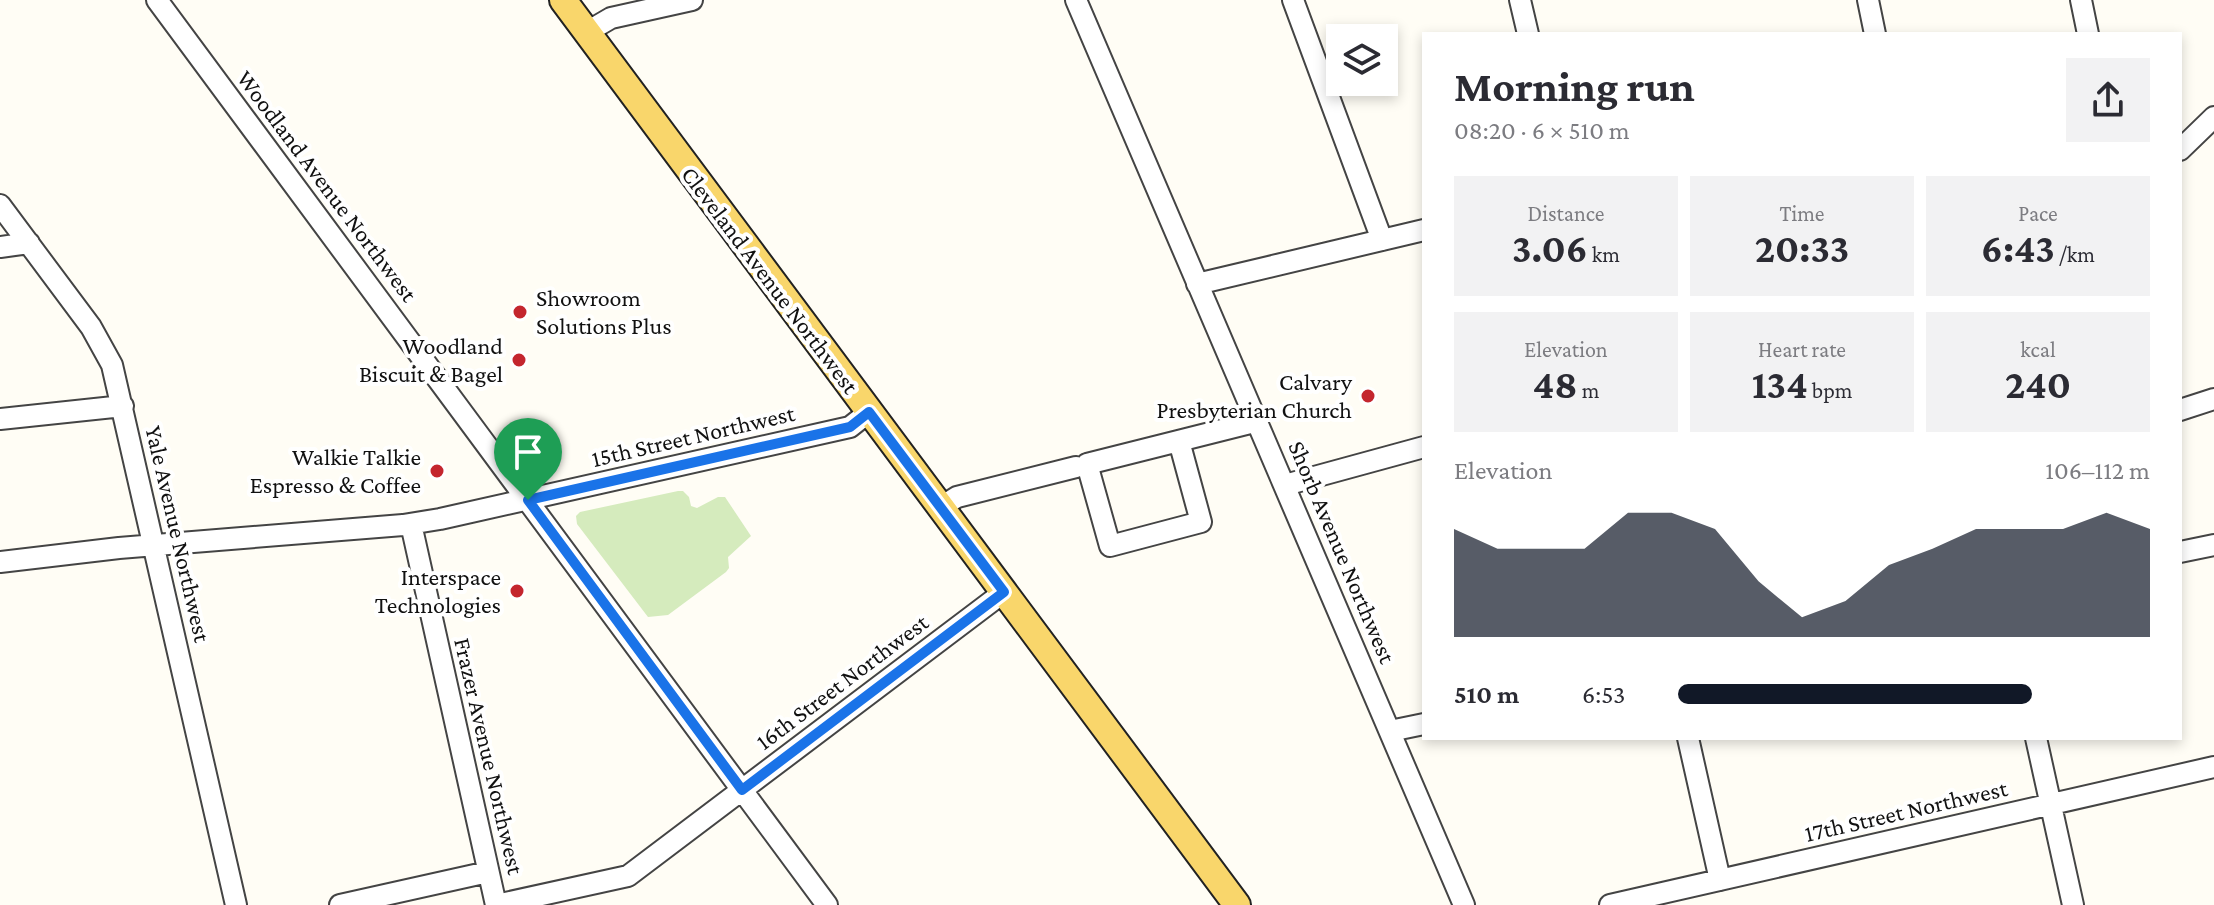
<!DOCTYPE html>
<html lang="en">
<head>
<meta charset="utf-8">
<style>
  :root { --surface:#fff; --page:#f2f2f3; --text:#2b2b33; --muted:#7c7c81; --accent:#111827 }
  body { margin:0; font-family:"Crimson Pro",serif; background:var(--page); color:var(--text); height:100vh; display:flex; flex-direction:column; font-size:30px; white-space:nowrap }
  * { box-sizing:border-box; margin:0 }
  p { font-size:26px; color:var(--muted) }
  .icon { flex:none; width:44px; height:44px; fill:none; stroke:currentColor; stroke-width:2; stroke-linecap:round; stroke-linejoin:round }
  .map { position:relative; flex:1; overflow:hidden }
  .sheet { position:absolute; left:1422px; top:32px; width:760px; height:708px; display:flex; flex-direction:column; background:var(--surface); border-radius:0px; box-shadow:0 4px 12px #0003 }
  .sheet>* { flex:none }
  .tools { position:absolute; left:1326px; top:24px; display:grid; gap:16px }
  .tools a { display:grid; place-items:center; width:72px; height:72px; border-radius:0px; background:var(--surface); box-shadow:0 4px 12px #0003; font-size:40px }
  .pin { position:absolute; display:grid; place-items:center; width:68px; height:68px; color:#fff; margin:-82px -34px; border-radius:50% 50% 50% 0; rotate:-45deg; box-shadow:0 0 8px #0007 }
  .pin .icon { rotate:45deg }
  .round { display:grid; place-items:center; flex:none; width:84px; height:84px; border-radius:0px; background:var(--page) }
  .head { display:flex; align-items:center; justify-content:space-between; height:136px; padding:0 32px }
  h1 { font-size:44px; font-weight:700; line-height:60px }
  .figures { display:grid; grid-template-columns:repeat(3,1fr); gap:12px; height:136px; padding:8px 32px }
  .figures div { display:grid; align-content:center; border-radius:0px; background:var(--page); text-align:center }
  .figures b { font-size:40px; font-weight:700 }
  .figures small { font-size:22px; font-weight:400 }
  .figures p { font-size:22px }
  .chart { height:224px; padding:16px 32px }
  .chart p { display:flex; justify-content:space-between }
  .chart svg { width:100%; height:144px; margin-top:8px; fill:var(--accent); opacity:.7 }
  ul { padding:0 32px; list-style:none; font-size:26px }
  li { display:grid; grid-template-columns:128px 96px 1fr; align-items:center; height:60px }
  li i { height:20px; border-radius:10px; background:var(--accent) }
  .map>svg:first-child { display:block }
  .green { fill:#d5ebbd }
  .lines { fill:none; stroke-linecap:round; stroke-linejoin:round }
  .minor-casing { stroke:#444; stroke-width:24 }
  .major-casing { stroke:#222; stroke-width:30 }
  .minor { stroke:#fff; stroke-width:20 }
  .major { stroke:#f9d66b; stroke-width:26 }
  .route-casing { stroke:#fff; stroke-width:16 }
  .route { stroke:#1a73e8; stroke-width:10 }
  .poi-dot { fill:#c4262e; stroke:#fff; stroke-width:3 }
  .labels { text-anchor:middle; stroke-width:8; stroke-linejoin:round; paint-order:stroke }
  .street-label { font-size:24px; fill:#111; stroke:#fff }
  .poi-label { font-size:24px; fill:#111; stroke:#fff; text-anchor:end }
</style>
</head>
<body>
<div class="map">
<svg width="2214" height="905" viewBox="0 0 2214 905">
  <rect width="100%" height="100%" fill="#fffdf5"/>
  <path class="green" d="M678,491H683L689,497L691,506L697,508L718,497H725L751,536L728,557L729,568L726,572L668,615L648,617L577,524L576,516L580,512Z"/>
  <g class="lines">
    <defs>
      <path id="minor" d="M157,0L827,905
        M1076,0L1464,905
        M1293,0L1382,240
        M1520,0L1528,34
        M1868,0L1875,34
        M2081,0L2088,34
        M587,32L611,18L692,0
        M2180,150L2214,117
        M0,205L91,327L112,365L236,905
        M0,247L29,243
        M1197,284L1424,230
        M2180,410L2214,399
        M0,419L123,406
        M1179,441L1201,522L1110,546L1087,464L1258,421
        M1285,485L1424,447
        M941,507L957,497L1076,467
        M411,524L496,905L628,876L1004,592
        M2180,552L2214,545
        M0,562L119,548L403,525L440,519L850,427L869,412
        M1390,731L1424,724
        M1688,738L1720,880
        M2036,738L2073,905
        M340,905L488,872
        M1610,905L2214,767"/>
      <path id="major" d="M563,0L1237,905"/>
    </defs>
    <use href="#minor" class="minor-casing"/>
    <use href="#major" class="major-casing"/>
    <use href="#minor" class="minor"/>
    <use href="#major" class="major"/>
  </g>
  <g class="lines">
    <defs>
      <path id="route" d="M869,412L1004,592L742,790L528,500L850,427Z"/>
    </defs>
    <use href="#route" class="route-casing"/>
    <use href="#route" class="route"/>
  </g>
  <g class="poi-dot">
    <circle cx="520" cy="312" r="8"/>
    <circle cx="519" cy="360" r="8"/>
    <circle cx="1368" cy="396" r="8"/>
    <circle cx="437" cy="471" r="8"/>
    <circle cx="517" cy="591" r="8"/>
  </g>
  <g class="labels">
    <g class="street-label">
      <text transform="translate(327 186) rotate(53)" y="8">Woodland Avenue Northwest</text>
      <text transform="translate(770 280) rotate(53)" y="8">Cleveland Avenue Northwest</text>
      <text transform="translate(693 436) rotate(-13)" y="8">15th Street Northwest</text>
      <text transform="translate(178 534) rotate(77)" y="8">Yale Avenue Northwest</text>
      <text transform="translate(1342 552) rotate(67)" y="8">Shorb Avenue Northwest</text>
      <text transform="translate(842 682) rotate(-37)" y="8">16th Street Northwest</text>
      <text transform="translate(489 756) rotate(77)" y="8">Frazer Avenue Northwest</text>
      <text transform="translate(1906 811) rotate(-13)" y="8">17th Street Northwest</text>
    </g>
    <g class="poi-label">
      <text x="536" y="306" text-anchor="start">Showroom<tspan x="536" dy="28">Solutions Plus</tspan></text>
      <text x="503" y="354">Woodland<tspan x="503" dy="28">Biscuit &amp; Bagel</tspan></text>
      <text x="1352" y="390">Calvary<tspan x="1352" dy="28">Presbyterian Church</tspan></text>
      <text x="421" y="465">Walkie Talkie<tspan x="421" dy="28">Espresso &amp; Coffee</tspan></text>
      <text x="501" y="585">Interspace<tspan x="501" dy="28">Technologies</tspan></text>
    </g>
  </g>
</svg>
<div class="tools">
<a><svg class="icon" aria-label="layers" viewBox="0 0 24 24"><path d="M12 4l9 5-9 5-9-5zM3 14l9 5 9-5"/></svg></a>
</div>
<div class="pin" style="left:528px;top:500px;background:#1e9e55"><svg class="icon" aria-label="arrive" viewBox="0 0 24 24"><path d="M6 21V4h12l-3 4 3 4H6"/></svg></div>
<section class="sheet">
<div class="head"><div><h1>Morning run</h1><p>08:20 · 6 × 510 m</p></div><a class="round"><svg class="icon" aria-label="share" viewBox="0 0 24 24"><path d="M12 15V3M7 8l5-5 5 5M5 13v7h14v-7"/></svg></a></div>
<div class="figures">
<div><p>Distance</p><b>3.06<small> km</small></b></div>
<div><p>Time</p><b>20:33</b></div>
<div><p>Pace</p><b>6:43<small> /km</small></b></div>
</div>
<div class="figures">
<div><p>Elevation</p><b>48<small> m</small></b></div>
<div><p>Heart rate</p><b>134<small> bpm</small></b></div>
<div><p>kcal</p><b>240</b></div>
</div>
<div class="chart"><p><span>Elevation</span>106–112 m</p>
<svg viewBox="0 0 160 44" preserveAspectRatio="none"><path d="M0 44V11L10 17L20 17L30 17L40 6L50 6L60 11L70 27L80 38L90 33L100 22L110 17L120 11L130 11L140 11L150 6L160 11V44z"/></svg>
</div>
<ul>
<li><b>510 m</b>6:53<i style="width:75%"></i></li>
</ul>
</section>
</div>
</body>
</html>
